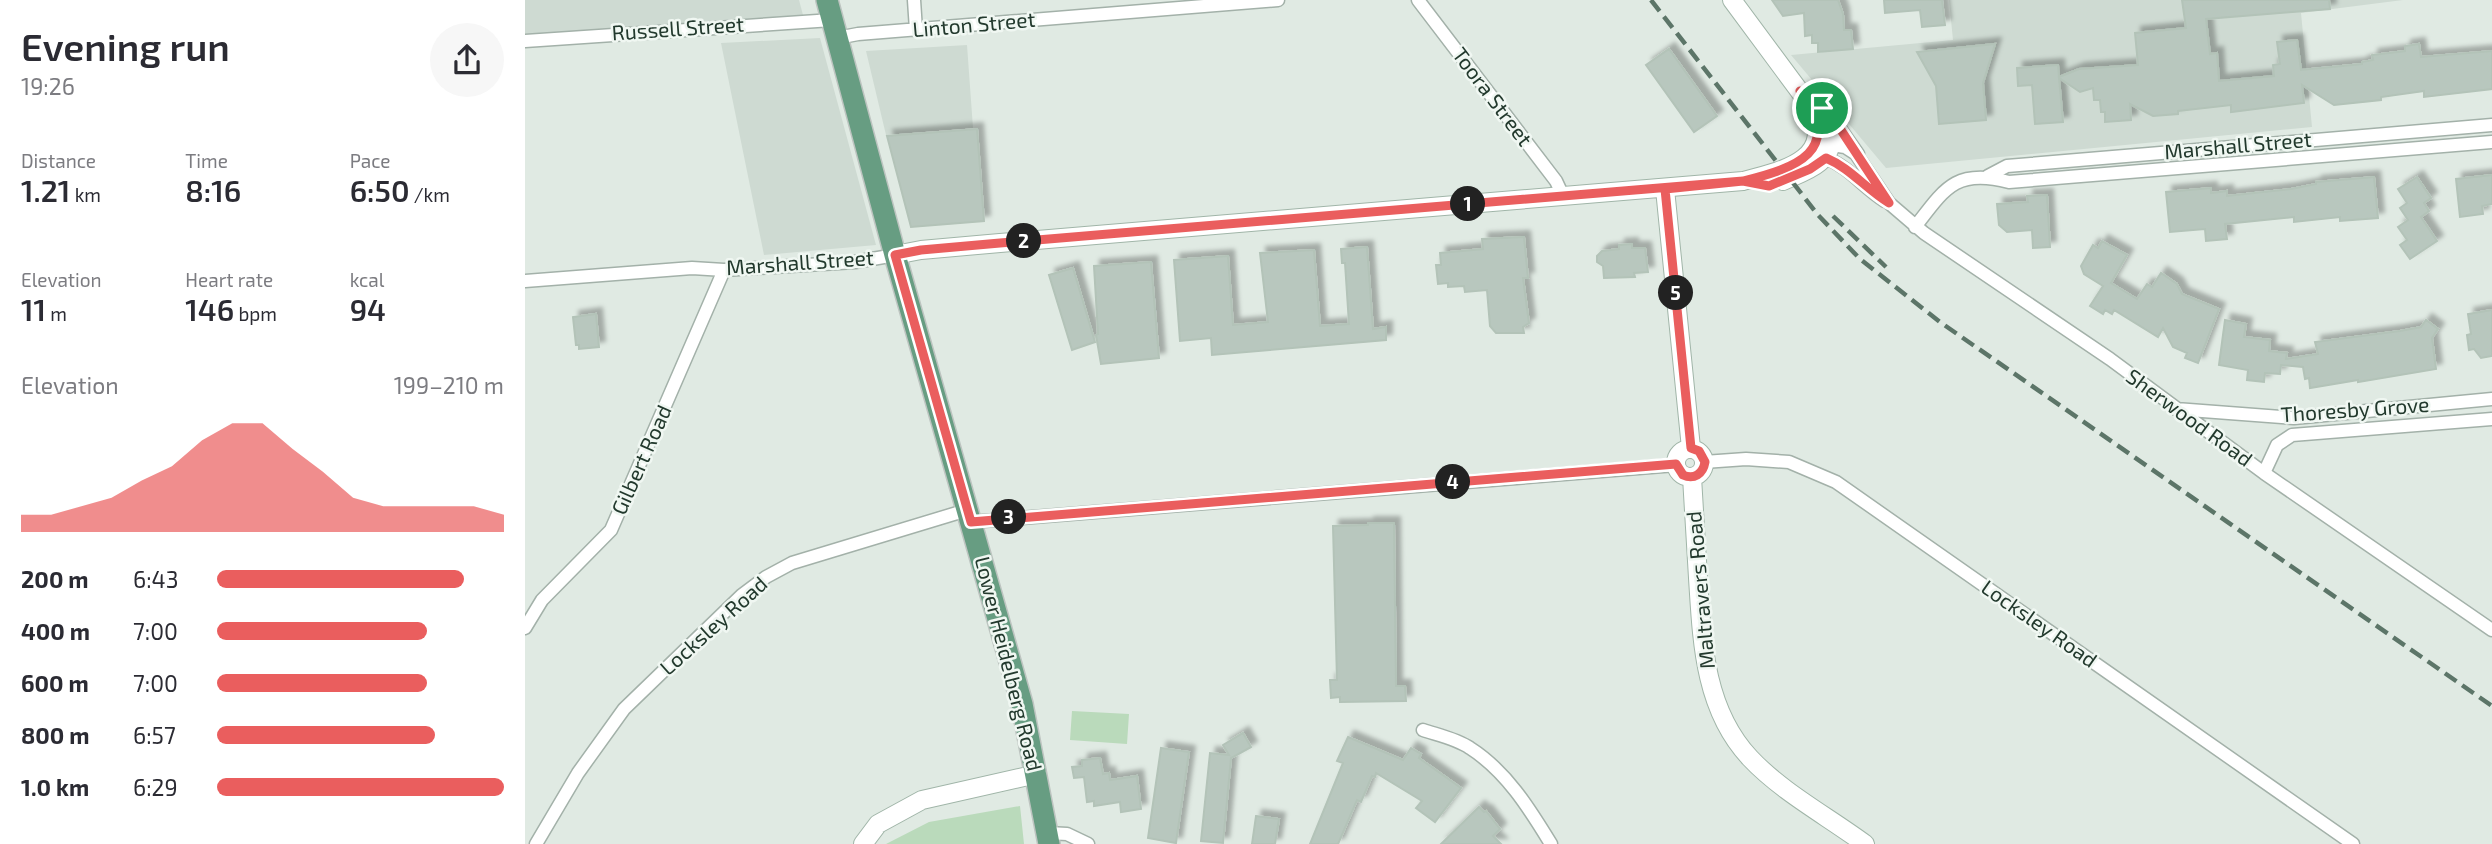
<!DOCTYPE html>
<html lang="en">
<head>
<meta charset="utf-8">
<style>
  :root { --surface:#fff; --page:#f7f7f7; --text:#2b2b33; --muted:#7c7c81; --accent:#ea5e5e }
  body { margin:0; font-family:"Exo 2",sans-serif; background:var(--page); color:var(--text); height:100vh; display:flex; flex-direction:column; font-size:26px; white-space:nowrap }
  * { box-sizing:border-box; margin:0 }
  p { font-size:23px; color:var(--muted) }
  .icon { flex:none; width:38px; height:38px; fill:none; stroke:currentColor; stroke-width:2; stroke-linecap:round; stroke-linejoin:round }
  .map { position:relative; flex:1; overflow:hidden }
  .sheet { display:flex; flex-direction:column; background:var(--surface); width:525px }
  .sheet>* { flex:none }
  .pin { position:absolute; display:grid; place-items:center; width:60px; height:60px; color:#fff; margin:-30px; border:4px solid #fff; border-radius:50%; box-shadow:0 2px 7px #0007 }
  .km { position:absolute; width:35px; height:35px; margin:-18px; border-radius:50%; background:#222; color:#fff; font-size:19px; line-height:35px; text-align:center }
  .round { display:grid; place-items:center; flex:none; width:74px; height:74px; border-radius:37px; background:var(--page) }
  .headline { display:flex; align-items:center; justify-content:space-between; height:119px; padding:0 21px }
  h1 { font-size:38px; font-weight:600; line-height:52px }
  .figures { display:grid; grid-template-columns:repeat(3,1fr); gap:10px; height:119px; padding:7px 21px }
  .figures div { display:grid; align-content:center }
  .figures b { font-size:30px; font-weight:600 }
  .figures small { font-size:19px; font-weight:400 }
  .figures p { font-size:19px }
  .chart { height:196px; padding:14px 21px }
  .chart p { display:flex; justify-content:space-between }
  .chart svg { width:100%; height:126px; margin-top:7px; fill:var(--accent); opacity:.7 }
  ul { padding:0 21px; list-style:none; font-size:23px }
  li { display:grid; grid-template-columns:112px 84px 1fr; align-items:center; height:52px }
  li i { height:18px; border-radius:9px; background:var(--accent) }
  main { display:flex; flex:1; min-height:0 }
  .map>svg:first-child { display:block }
  .built { fill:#cedad2 }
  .green { fill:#badabb }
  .building { fill:#b8c7be; stroke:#b3c3b8; stroke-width:2; filter:url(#shadow) }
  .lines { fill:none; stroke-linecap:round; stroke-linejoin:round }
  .street-casing { stroke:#a3b1a9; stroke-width:15 }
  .secondary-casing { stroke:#a0b5a8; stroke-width:20 }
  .primary-casing { stroke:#bdc4c0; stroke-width:24 }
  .street { stroke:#fff; stroke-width:12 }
  .secondary { stroke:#fff; stroke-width:18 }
  .primary { stroke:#679d82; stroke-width:21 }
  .rail { stroke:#5c7568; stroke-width:4.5; stroke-dasharray:14 7; stroke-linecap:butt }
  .route-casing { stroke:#fff; stroke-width:14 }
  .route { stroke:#ea5e5e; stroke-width:9 }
  .labels { text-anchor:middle; stroke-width:5; stroke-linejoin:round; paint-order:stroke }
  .street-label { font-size:21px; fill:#22392d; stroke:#f0f7f2 }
</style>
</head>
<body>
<main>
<section class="sheet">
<div class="headline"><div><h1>Evening run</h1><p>19:26</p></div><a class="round"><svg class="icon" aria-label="share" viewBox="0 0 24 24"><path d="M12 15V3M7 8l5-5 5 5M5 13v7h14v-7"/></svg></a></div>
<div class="figures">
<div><p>Distance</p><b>1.21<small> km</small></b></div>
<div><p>Time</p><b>8:16</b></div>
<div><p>Pace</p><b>6:50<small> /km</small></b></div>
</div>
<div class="figures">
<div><p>Elevation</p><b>11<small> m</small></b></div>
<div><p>Heart rate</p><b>146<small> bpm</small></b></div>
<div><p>kcal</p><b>94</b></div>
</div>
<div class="chart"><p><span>Elevation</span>199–210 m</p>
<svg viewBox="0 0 160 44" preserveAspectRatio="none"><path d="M0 44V38L10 38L20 35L30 32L40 26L50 21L60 12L70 6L80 6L90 15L100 23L110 32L120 35L130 35L140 35L150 35L160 38V44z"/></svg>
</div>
<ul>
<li><b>200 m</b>6:43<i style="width:86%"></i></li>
<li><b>400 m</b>7:00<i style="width:73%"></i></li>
<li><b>600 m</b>7:00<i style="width:73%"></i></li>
<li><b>800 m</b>6:57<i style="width:76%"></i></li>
<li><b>1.0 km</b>6:29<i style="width:100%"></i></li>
</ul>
</section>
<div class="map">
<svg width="1967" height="844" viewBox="0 0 1967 844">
  <defs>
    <filter id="shadow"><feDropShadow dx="6" dy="-6" stdDeviation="2" flood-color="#0004"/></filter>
  </defs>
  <rect width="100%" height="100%" fill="#e0eae3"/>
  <path class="built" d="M0,0H274L278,15L0,35Z
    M1424,0H1878L1776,13L1787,127L1361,168L1266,55L1428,40Z
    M295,38L351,245L239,255L196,43Z
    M442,45L448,128L361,135L341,51Z"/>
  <path class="green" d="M547,711L604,714L602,744L545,740Z
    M495,806L499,844H361L404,822Z"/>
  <path class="building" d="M1247,0H1313L1318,14L1319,30H1326L1328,49L1293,52V43H1287V35L1280,36L1279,13L1258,16Z
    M1359,0H1417L1420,25L1397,27L1395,10L1360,13Z
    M1657,0H1804L1805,9L1681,19L1685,54L1692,53L1694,81L1749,76L1748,65L1755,64L1752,42L1772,40L1776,70L1837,64V62L1848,60L1847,55L1880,51V46L1894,44L1896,57L1967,51V89L1899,97V91L1856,97V100L1809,105L1777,85L1779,103L1706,112V105L1653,111V114L1628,116L1605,104L1606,120L1580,122V112H1576L1575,100H1569L1568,88L1555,92L1534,78L1538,122L1510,124L1507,85L1493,86L1492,68L1533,65L1534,77L1554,69L1613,65L1610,33L1661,28Z
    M1470,44L1458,83L1461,120L1414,124L1411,86L1392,52Z
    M1144,49L1192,116L1169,132L1121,65Z
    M452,129L459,221L386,227L362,136Z
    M1967,175V204L1957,206L1958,214L1935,217L1931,179Z
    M1849,177L1853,218L1815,221V217L1769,222V217L1700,224L1702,239L1681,241L1680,229L1645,232L1641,192L1686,188V193L1702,191V196L1766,189L1791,184V182Z
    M1892,177L1906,198L1899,203L1904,211L1896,217L1912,241L1885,259L1875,245L1882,240L1873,227L1883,220L1875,208L1882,203L1873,189Z
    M1522,195L1525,247L1508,248L1507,230L1482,232L1474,225L1472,204L1503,202L1502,196Z
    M999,237L1003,278H998L1004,323L998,327L999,333H971L965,326L962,290L940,292L939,286L923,287V283L913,284L911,265H916L915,253L958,249L957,239Z
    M1577,241L1602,255L1586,283L1612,299L1622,284L1627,287L1636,273L1652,284L1657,294L1694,309L1673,363L1660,358L1662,353L1648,347L1638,328L1633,337L1589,310L1587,314L1580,310L1578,314L1565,306L1578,286L1559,274L1556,266L1568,245L1573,248Z
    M1107,244V248H1120L1123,272L1109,273L1110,277L1079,278L1078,266L1072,262V256L1077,251L1094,249V245Z
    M842,247L848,329L861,327V340L687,355L686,338L655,341L649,260L703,256L708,325L743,322L735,253L789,250L795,326L824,324L820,263H817L816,249Z
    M626,262L634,358L576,364L571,335L573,334L569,266Z
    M548,268L570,342L547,350L524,275Z
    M1967,310V356L1956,358L1949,349L1944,350L1942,335L1946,334L1943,314Z
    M71,314L74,347L54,349V345H51L48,317Z
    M1700,320L1721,324L1719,337L1745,340L1744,351L1762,353L1761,359L1793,354L1790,342L1875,331L1896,327L1901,320L1913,329L1907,338L1911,369L1833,382V380L1785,388L1784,378L1780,379L1778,367L1756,365L1755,374L1740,373L1739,382L1722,380L1723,370L1694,365Z
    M843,523H869L871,686H880L881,701L815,702V697L806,698L805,680H812L808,526L843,525Z
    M718,733L726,747L706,758L698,843L676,841L685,753L704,755L698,745Z
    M823,737L878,760L886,748L896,754L894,758L936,788L910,822L891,808L897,801L851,773L850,777L847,776L836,802L832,800L813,844H785L818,763L812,761Z
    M636,748L664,752L651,843L623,838Z
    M575,758L578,774L584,773L585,780L612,776L616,809L596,812L595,802L569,806V801L562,802L559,777L549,778L547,767L557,766V760Z
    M954,807L959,812L961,811L975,829L968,836L976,844H916Z
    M731,816L754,819L750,844H727Z"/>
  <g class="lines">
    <defs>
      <path id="street" d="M389,0L391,30
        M893,0L1031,181L1038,196
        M312,38L333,34L753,0
        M0,41L307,20
        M1286,100L1307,117L1333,154
        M1307,145L1320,147L1331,154L1364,203L1399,233L1585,359L1739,473L1967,630
        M1301,158C1324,167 1339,188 1360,201
        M1463,176L1482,166L1967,125
        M1390,227C1420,188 1431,168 1484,182L1967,142
        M0,281L167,268L199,270L330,262L370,255
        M1651,409L1769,418L1967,399
        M1179,462L1221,459L1264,462L1311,482L1828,844
        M1739,473L1752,445L1767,435L1967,419
        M446,522L1151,465
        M0,628L17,600L86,530L199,270
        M898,730C913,735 932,739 945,748C981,771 1004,808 1026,844
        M523,833L542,834L563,844
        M11,844L53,773L99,709L217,595L241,577L267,563L442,510"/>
      <path id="secondary" d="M1207,0L1307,135C1307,164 1280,171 1258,181
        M1140,189L1166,448
        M370,255L396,250L475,243L1218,181C1262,170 1313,158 1283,103
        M1151 463a14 14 0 1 1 28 0a14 14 0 1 1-28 0Z
        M1167,477C1169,511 1171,544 1173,578C1177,641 1179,709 1225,758C1257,792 1302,816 1340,844
        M338,844L353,824L397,800L512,774"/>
      <path id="primary" d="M302,0L370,255L497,704L524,844"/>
    </defs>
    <use href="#street" class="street-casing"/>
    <use href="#secondary" class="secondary-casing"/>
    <use href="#primary" class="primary-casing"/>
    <use href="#street" class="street"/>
    <use href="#secondary" class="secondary"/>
    <use href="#primary" class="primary"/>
    <path class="rail" d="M1126,0L1293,215L1335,259L1415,322L1967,706
      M1308,216L1361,267"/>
  </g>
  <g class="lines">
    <defs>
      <path id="route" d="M1297,108L1275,91C1320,151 1271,168 1218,181L475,243L396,250L370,255L446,522L1151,464L1158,475C1169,480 1178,474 1180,462L1174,451L1166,448L1140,189L1218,181L1244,186L1285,169L1301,158C1325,168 1341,189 1364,203L1310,121L1297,108"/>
    </defs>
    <use href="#route" class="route-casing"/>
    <use href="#route" class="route"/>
  </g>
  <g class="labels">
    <g class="street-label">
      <text transform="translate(449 25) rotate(-5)" y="7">Linton Street</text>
      <text transform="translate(153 29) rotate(-4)" y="7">Russell Street</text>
      <text transform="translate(967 97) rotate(53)" y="7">Toora Street</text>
      <text transform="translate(1713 146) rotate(-5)" y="7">Marshall Street</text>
      <text transform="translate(275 263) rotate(-4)" y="7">Marshall Street</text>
      <text transform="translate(1830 410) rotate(-4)" y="7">Thoresby Grove</text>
      <text transform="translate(1664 418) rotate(36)" y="7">Sherwood Road</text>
      <text transform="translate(117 460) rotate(-66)" y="7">Gilbert Road</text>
      <text transform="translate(1176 590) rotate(-95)" y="7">Maltravers Road</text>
      <text transform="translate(1514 624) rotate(35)" y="7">Locksley Road</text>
      <text transform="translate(189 626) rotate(-42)" y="7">Locksley Road</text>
      <text transform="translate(483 664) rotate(76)" y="7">Lower Heidelberg Road</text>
    </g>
  </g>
</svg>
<div class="pin" style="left:1297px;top:108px;background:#1e9e55"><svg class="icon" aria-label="arrive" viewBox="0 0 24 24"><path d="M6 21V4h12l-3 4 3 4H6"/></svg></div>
<b class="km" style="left:943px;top:204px">1</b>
<b class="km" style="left:499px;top:241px">2</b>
<b class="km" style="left:484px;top:517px">3</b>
<b class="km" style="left:928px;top:482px">4</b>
<b class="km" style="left:1151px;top:293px">5</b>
</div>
</main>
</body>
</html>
